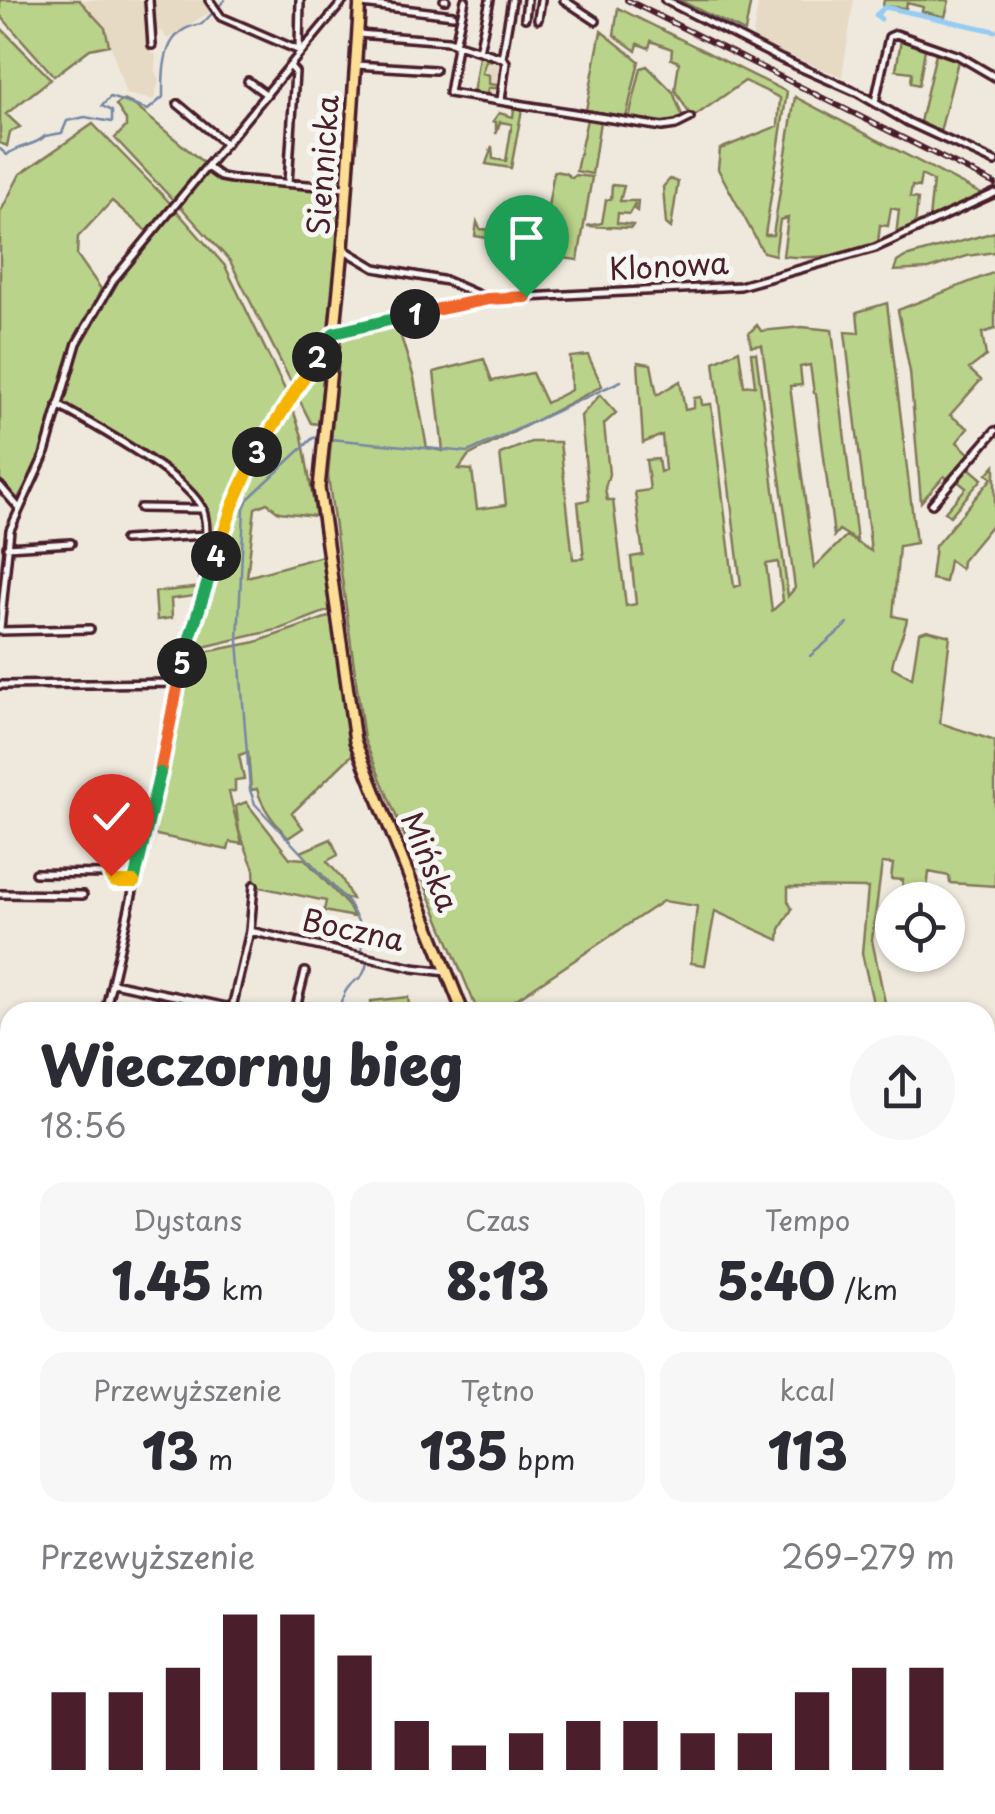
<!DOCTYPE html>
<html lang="pl">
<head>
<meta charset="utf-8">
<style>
  :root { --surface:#fff; --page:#f7f7f7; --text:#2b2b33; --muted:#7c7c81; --accent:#4a1f2b }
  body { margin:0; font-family:"Playpen Sans",sans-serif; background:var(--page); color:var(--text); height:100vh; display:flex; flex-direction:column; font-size:38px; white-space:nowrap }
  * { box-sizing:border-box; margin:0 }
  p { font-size:32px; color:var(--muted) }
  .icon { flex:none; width:55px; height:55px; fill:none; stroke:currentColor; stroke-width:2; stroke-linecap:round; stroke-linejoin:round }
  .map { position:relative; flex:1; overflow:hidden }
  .drawer { position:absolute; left:0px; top:1002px; width:995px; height:812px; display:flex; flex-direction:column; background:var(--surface); border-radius:30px 30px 0 0; box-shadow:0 2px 8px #0004 }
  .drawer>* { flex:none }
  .controls { position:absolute; left:875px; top:882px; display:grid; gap:20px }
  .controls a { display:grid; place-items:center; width:90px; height:90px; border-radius:50%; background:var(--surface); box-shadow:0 2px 8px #0004; font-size:50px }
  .pin { position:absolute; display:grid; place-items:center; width:85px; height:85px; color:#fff; margin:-102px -42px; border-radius:50% 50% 50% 0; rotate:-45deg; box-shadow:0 0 10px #0007 }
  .pin .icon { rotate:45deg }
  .km { position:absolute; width:50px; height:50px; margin:-25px; border-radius:50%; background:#222; color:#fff; font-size:28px; line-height:50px; text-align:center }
  .round { display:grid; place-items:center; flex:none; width:105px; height:105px; border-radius:52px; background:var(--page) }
  .summary { display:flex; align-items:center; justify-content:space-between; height:170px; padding:0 40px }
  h1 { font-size:55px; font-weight:800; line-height:75px }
  .metrics { display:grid; grid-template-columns:repeat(3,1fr); gap:15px; height:170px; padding:10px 40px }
  .metrics div { display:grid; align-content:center; border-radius:25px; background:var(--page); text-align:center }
  .metrics b { font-size:50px; font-weight:800 }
  .metrics small { font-size:28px; font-weight:400 }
  .metrics p { font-size:28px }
  .chart { height:280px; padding:20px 40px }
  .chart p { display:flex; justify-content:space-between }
  .chart svg { width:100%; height:180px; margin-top:10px; stroke:var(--accent); stroke-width:6 }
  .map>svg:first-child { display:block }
  .built { fill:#e7dac4 }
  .green { fill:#bad38a; stroke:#82795a; stroke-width:2.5; fill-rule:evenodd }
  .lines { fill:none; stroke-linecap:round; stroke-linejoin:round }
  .stream { stroke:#7687a3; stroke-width:2.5 }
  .canal { stroke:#94ccf3; stroke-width:5 }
  .river { stroke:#94ccf3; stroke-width:6 }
  .minor-casing { stroke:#4a1f2b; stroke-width:12 }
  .major-casing { stroke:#4a1f2b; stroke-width:16 }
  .minor { stroke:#f6f6f2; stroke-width:5 }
  .major { stroke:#fdde96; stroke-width:9 }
  .rail-casing { stroke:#4a1f2b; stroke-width:6 }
  .rail { stroke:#f6f6f2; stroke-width:2.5; stroke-dasharray:8; stroke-linecap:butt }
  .split-1-casing { stroke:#fff; stroke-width:20 }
  .split-2-casing { stroke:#fff; stroke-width:20 }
  .split-3-casing { stroke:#fff; stroke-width:20 }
  .split-4-casing { stroke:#fff; stroke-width:20 }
  .split-5-casing { stroke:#fff; stroke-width:20 }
  .split-6-casing { stroke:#fff; stroke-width:20 }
  .split-7-casing { stroke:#fff; stroke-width:20 }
  .split-8-casing { stroke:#fff; stroke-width:20 }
  .split-1 { stroke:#f0652b; stroke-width:12 }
  .split-2 { stroke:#22a559; stroke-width:12 }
  .split-3 { stroke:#f5b400; stroke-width:12 }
  .split-4 { stroke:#f5b400; stroke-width:12 }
  .split-5 { stroke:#22a559; stroke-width:12 }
  .split-6 { stroke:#f0652b; stroke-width:12 }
  .split-7 { stroke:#22a559; stroke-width:12 }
  .split-8 { stroke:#f5b400; stroke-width:12 }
  .labels { text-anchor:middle; stroke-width:10; stroke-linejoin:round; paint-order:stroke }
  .street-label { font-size:30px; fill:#4a1f2b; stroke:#f6f6f2 }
</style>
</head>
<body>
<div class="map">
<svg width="995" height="1814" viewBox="0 0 995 1814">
  <rect width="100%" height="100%" fill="#efe9dd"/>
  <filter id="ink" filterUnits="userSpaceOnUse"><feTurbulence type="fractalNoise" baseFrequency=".01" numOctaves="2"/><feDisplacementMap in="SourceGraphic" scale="20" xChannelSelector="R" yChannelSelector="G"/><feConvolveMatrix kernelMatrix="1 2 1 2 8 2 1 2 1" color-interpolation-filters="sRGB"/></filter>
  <g filter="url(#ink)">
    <path class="built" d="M79,0H147L151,53L156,54L155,70L159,81L154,100L126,94L105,28Z
      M152,0H204L210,12L167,39L162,31L154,32Z
      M759,0H854L842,77L752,40Z
      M479,56L502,63L494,97L473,94Z"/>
    <path class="green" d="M0,0H79L105,28L109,45L90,49L54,76L0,15Z
      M679,0H751L745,32Z
      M884,0H945L949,1L945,17L922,11L923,7L907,3L906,8L883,6Z
      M618,8L787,92L765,235H773L795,97L983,195L929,220L933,181L921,175L919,187L912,186L910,197L918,199L915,226L896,236L899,210L891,208L888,226L880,225L878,243C845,255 818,260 783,256L788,218L780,220L775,255L763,252L718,169L720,149L778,126L780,98L745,81L692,118L675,90L679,62L671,59L672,49L651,41L649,48L638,44L636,51L614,35Z
      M0,27L51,79L6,114L20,127L10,132L7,146L0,143Z
      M601,31L639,61L626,118L586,110Z
      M901,40L925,49L919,85L911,83L912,72L896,70Z
      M936,53L958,61L940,132L920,122Z
      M479,56L501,61L486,60L482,73L489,75V84L498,85L497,88H488L487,95L496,97L473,94Z
      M647,66L673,92L683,118L661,124L629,118L641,68Z
      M123,100L133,104L205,164L174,201L115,138L126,127V120L116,105Z
      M501,104L522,109L511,168L486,164L492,146L493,159L506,161L512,124L500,122L496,134V122L493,121L499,113L513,117L514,109Z
      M587,119L600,121L592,174L576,171Z
      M93,124L171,204L148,232L112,201L78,237L77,255L101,289L65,366L41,457L17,500L0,479V213L20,174Z
      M554,171L565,173L572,178L575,175L592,177L578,260L555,257L558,236L543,237Z
      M207,172L227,182L342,192L329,336L294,388L230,261L180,206Z
      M670,179L678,182L671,228L666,224L663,187Z
      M612,185L624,186L620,201H638L637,211L634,209L635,203L629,214L618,213L617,223L633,225L631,228L587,226L602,223L606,200L611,199Z
      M176,210L225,266L288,396L261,443L220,540L207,535L203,507L183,481L61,405C67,385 72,364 80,345C102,293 140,252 176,210Z
      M477,222L480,229L521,232L520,237H512L511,241L487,242V238L475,236Z
      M995,232V252L967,256L929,269L894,271L897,262L905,257Z
      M995,272V329L982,333L986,356L969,369L981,380L950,415L968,428L957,442L972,456L951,481L944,476L921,502L910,372L898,310Z
      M887,303L916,543L899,546L893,616L907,619C904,637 894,649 892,667L912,678L919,633L927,630L950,636L940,723L995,741V886L950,883L949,876L929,872L926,900H901L903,880L891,879L893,864L882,863L872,940L887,1012H875L862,953L868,888L788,887V901L792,909L780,929L779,940L715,911L705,965L691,963L697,906L663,901L497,1012H478L364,739L328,476L340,338L397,324L414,378L427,448L443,451L434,372L484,359L492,381L532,373L546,403L571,390L570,357L588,355L602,386L468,456L459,469L472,470L477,509L506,505L500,454L531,442H560L573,559L584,558L578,502L589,500L581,416L600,395L616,413L604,424L609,474L605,488L607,500H613L626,606L636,604L631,557L643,555L635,492L650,490L646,460L658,459L660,472L665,470L662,435L643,443L638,362L651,364L657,395L680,381L685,410L694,408V398L701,397L702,405L711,404L734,587L741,585L714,362L739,350L744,386L755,385L751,353H756L788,596L795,588L762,345L751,346L749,333L757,325L761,331L802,327L832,330L857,541L839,530L834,536L816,394L814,393L810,365L800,367L802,385L790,386L814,568L846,536L871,551L845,332L859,333L857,312ZM778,562L783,601L772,611L766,564Z
      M328,344L318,424L311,423L295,391Z
      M290,401L302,436L316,516L279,512L267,503L255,508L247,577L322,556L330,610L280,629L186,651L230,517L263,443L276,438L273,428Z
      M995,465V521L962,561L961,569L949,560L945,582L931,579L935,546L992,478L987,474Z
      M967,466L982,479L950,516L945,512L966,488L955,479Z
      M203,587L202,595L171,599L172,618L157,620L155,592Z
      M331,616L353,754L292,813L303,828L288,838C275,823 262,808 257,789L251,790L248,752L239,755L244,779L235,780V791L229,792L242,844L230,842L228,850L147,833L185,656L256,642Z
      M246,802L290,858L305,859L348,906L354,917L324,911L326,901L255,886L254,869L239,831L236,806Z
      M331,839L338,855L327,861L342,879L352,899L344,898L301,852Z
      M408,997L410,1012H373L371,1001Z
      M985,1210H993L995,1216V1269L985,1242Z
      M985,1263L995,1289V1331L989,1315L985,1316Z
      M995,1356V1405L985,1412V1357Z
      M1,1383L9,1387L6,1417L10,1418V1805H180L192,1814H0Z
      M294,1805H537L566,1814H294Z
      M576,1805H721V1814H575Z"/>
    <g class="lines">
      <path class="stream" d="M676,0L744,34
        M0,149L7,155C17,145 34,147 45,136L62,133L67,121L85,117L112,122V111L102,106L110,97L148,110L163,97C163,66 163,28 202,24L225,0
        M319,437L313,438L248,499L244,508L238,641L250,790L255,804L349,904L361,927L362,953
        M330,439L468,452L621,381
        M810,656L848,624
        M337,1012C340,1006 343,994 347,989C355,976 362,984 367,963L361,959"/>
      <path class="canal" d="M881,19L876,15L885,7L995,31"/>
      <path class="river" d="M0,1270L10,1268
        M985,1336L987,1332L995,1334"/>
      <defs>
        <path id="minor" d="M149,0L152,45
          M209,0L221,17L300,51
          M444,0H446
          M564,0L596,21
          M665,0L781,59L858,93L908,122L995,162
          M362,4L453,15
          M525,18L527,0
          M538,19L541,0
          M358,34L448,41L502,58
          M455,44L465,0
          M457,46L449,93L662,127L676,125L690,118
          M299,49L300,0
          M479,51L490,0
          M356,65L435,70
          M248,81L267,95
          M501,100L506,62L502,58L512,0
          M875,102L889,37L896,34L959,56L995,77
          M178,104L226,144
          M207,167L221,177L232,179L345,188
          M288,183L295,72L290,66
          M343,249L375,268L447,281L488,299L740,286L875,248L995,193
          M58,405C91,424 192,478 203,511C211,536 199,564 206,590
          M0,486L19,508
          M932,504L995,431
          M140,508L203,509
          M124,540L205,535
          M7,547L71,543
          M0,629L10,530L44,456L77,343L114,279L344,0
          M0,631L90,629
          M0,685L177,683
          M35,873L109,874L114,882L134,883
          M0,894L83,895
          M250,931L413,968L447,972
          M113,983L232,1008
          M105,1012L164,757L176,686L225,527L268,431L334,333L488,299
          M231,1012L250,931L254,885
          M295,1012L305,972
          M0,1122L10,1123
          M0,1181L10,1182
          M985,1206L995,1207
          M0,1343L10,1339
          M0,1372L10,1354
          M985,1399L995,1398
          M985,1737L995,1717
          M924,1814L933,1805"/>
        <path id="major" d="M360,0L343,249L319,488L355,741L463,1012
          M789,1805L795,1814"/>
      </defs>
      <use href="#minor" class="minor-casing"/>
      <use href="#major" class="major-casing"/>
      <use href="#minor" class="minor"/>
      <use href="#major" class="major"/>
      <defs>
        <path id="rail" d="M627,0L995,184"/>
      </defs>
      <use href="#rail" class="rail-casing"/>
      <use href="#rail" class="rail"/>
    </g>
  </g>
  <g class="lines" filter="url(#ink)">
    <defs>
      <path id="split-1" d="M415,314L488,299L526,297"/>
      <path id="split-2" d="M317,357L334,333L415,314"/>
      <path id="split-3" d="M257,452L317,357"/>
      <path id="split-4" d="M216,556L233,505L257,452"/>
      <path id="split-5" d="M182,663L216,556"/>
      <path id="split-6" d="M160,773L182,663"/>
      <path id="split-7" d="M134,882L160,773"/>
      <path id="split-8" d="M111,876L115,882H134"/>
    </defs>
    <use href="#split-1" class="split-1-casing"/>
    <use href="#split-2" class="split-2-casing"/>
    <use href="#split-3" class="split-3-casing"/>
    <use href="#split-4" class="split-4-casing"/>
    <use href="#split-5" class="split-5-casing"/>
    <use href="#split-6" class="split-6-casing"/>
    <use href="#split-7" class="split-7-casing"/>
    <use href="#split-8" class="split-8-casing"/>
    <use href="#split-1" class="split-1"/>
    <use href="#split-2" class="split-2"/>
    <use href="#split-3" class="split-3"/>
    <use href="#split-4" class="split-4"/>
    <use href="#split-5" class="split-5"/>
    <use href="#split-6" class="split-6"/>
    <use href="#split-7" class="split-7"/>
    <use href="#split-8" class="split-8"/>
  </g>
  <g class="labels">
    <g class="street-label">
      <text transform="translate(324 165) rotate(-86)" y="10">Siennicka</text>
      <text transform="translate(669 267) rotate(-3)" y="10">Klonowa</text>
      <text transform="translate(429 862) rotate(68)" y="10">Mińska</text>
      <text transform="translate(353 931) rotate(12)" y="10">Boczna</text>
    </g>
  </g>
</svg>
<div class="controls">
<a><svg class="icon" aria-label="locate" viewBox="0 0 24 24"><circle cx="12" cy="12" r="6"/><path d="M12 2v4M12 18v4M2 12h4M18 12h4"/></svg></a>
</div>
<div class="pin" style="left:526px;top:297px;background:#1e9e55"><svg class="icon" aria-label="arrive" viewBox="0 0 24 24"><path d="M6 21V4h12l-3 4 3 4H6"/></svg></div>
<div class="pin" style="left:111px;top:876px;background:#d93025"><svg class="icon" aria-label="check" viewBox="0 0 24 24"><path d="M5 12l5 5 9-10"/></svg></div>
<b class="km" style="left:415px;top:314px">1</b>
<b class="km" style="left:317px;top:357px">2</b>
<b class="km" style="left:257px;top:452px">3</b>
<b class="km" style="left:216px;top:556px">4</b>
<b class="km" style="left:182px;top:663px">5</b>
<section class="drawer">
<div class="summary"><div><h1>Wieczorny bieg</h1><p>18:56</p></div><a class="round"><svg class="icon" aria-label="share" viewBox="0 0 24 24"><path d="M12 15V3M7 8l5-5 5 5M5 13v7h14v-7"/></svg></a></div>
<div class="metrics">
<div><p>Dystans</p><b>1.45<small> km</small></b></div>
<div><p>Czas</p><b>8:13</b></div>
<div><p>Tempo</p><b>5:40<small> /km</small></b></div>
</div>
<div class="metrics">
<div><p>Przewyższenie</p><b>13<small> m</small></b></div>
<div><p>Tętno</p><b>135<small> bpm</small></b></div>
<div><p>kcal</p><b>113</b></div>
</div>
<div class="chart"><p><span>Przewyższenie</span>269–279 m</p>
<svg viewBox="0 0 160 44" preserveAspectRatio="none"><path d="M5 44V25M15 44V25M25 44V19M35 44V6M45 44V6M55 44V16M65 44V32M75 44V38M85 44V35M95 44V32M105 44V32M115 44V35M125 44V35M135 44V25M145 44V19M155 44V19"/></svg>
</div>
</section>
</div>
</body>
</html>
